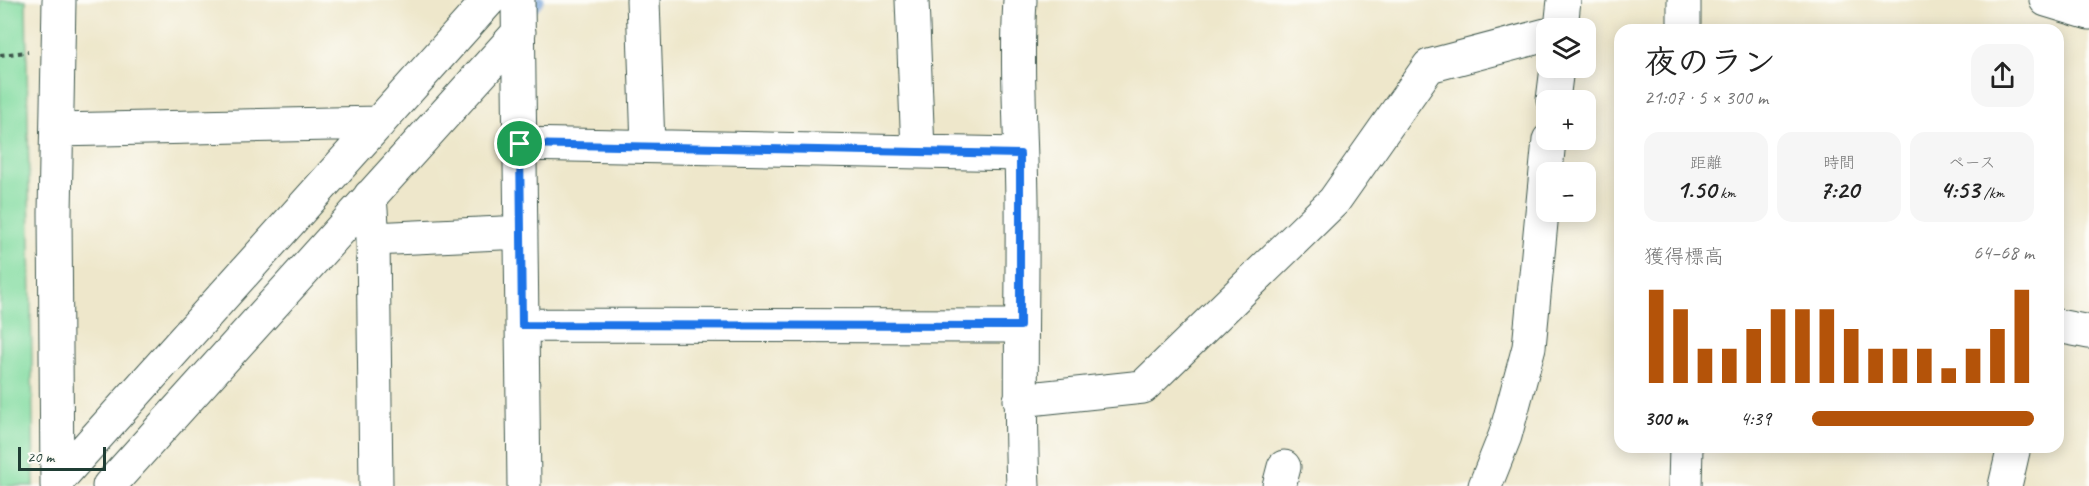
<!DOCTYPE html>
<html lang="ja">
<head>
<meta charset="utf-8">
<style>
  :root { --surface:#fff; --page:#f6f6f6; --text:#222; --muted:#767676; --accent:#b45309 }
  body { margin:0; font-family:Caveat,"Klee One",sans-serif; background:var(--page); color:var(--text); height:100vh; display:flex; flex-direction:column; font-size:22px; white-space:nowrap }
  * { box-sizing:border-box; margin:0 }
  p { font-size:20px; color:var(--muted) }
  .icon { flex:none; width:33px; height:33px; fill:none; stroke:currentColor; stroke-width:2; stroke-linecap:round; stroke-linejoin:round }
  .map { position:relative; flex:1; overflow:hidden }
  .panel { position:absolute; left:1614px; top:24px; width:450px; height:429px; display:flex; flex-direction:column; background:var(--surface); border-radius:18px; box-shadow:0 3px 15px #0003 }
  .panel>* { flex:none }
  .controls { position:absolute; left:1536px; top:18px; display:grid; gap:12px }
  .controls a { display:grid; place-items:center; width:60px; height:60px; border-radius:12px; background:var(--surface); box-shadow:0 3px 15px #0003; font-size:30px }
  .scale { position:absolute; left:18px; bottom:15px; width:88px; box-sizing:border-box; padding-left:6px; border:3px solid #1f3d34; border-top:0; font-size:16px; line-height:21px; white-space:nowrap; color:#1f3d34; -webkit-text-stroke:4px #fdfcf7; paint-order:stroke }
  .pin { position:absolute; display:grid; place-items:center; width:51px; height:51px; color:#fff; margin:-26px; border:3px solid #fff; border-radius:50%; box-shadow:0 2px 6px #0007 }
  .round { display:grid; place-items:center; flex:none; width:63px; height:63px; border-radius:18px; background:var(--page) }
  .head { display:flex; align-items:center; justify-content:space-between; height:102px; padding:0 30px }
  h1 { font-size:33px; font-weight:800; line-height:45px }
  .metrics { display:grid; grid-template-columns:repeat(3,1fr); gap:9px; height:102px; padding:6px 30px }
  .metrics div { display:grid; align-content:center; border-radius:15px; background:var(--page); text-align:center }
  .metrics b { font-size:26px; font-weight:800 }
  .metrics small { font-size:16px; font-weight:400 }
  .metrics p { font-size:16px }
  .chart { height:168px; padding:12px 30px }
  .chart p { display:flex; justify-content:space-between }
  .chart svg { width:100%; height:108px; margin-top:6px; stroke:var(--accent); stroke-width:6 }
  ul { padding:0 30px; list-style:none; font-size:20px }
  li { display:grid; grid-template-columns:96px 72px 1fr; align-items:center; height:45px }
  li i { height:15px; border-radius:8px; background:var(--accent) }
  .map>svg:first-child { display:block }
  .green { fill:#83dca1; stroke:#518c6a; stroke-width:1.5 }
  .lines { fill:none; stroke-linecap:round; stroke-linejoin:round }
  .stream { stroke:#6e9ed7; stroke-width:9 }
  .minor-casing { stroke:#3e564b; stroke-width:35 }
  .highway-casing { stroke:#3e564b; stroke-width:35 }
  .path { stroke:#3e564b; stroke-width:4; stroke-dasharray:4.5 4.5; stroke-linecap:butt }
  .minor { stroke:#fff; stroke-width:33 }
  .highway { stroke:#fff; stroke-width:33 }
  .route-casing { stroke:#fff; stroke-width:12 }
  .route { stroke:#1a73e8; stroke-width:8 }
</style>
</head>
<body>
<div class="map">
<svg width="2089" height="486" viewBox="0 0 2089 486">
  <rect width="100%" height="100%" fill="#fdfcf7"/>
  <filter id="ink" filterUnits="userSpaceOnUse"><feTurbulence type="fractalNoise" baseFrequency=".0167" numOctaves="2"/><feDisplacementMap in="SourceGraphic" scale="12" xChannelSelector="R" yChannelSelector="G"/><feConvolveMatrix kernelMatrix="1 2 1 2 8 2 1 2 1" color-interpolation-filters="sRGB"/></filter>
  <filter id="wash" filterUnits="userSpaceOnUse"><feTurbulence type="fractalNoise" baseFrequency=".008" numOctaves="4" result="noise"/><feDisplacementMap in="SourceGraphic" scale="24" xChannelSelector="R" yChannelSelector="G"/><feGaussianBlur stdDeviation="1.35" result="paint"/><feColorMatrix in="noise" values="0 0 0 0 0 0 0 0 0 0 0 0 0 0 0 0 0 1.4 0 .05"/><feComposite in="paint" operator="in"/></filter>
  <g filter="url(#wash)">
    <rect width="100%" height="100%" fill="#eee7cb"/>
    <path class="green" d="M0,0H26L34,486H0Z"/>
    <g class="lines">
      <path class="stream" d="M528,14L540,0"/>
    </g>
  </g>
  <g filter="url(#ink)">
    <g class="lines">
      <defs>
        <path id="minor" d="M518,0L524,486
          M643,0L648,146
          M912,0L918,151
          M1020,0C1016,67 1021,133 1022,200C1023,295 1019,390 1023,486
          M2046,0L2089,13
          M1561,28L1564,0
          M1553,100L1557,68
          M57,130L379,123
          M520,144L1020,154
          M370,196L373,239L376,486
          M373,239L521,232
          M522,325L1020,326
          M2058,326L2089,332
          M1020,400L1143,387L1334,201L1429,66L1546,35
          M57,481L489,0
          M57,486L55,213L59,0
          M109,486L519,32
          M1279,486L1284,467
          M1485,486L1505,436L1529,347L1549,140
          M2005,486L2014,447"/>
        <path id="highway" d="M1684,30V0
          M1685,486L1686,447"/>
      </defs>
      <use href="#minor" class="minor-casing"/>
      <use href="#highway" class="highway-casing"/>
      <path class="path" d="M0,55L28,52"/>
      <use href="#minor" class="minor"/>
      <use href="#highway" class="highway"/>
    </g>
  </g>
  <g class="lines" filter="url(#ink)">
    <defs>
      <path id="route" d="M520,144L1020,154V326L522,325Z"/>
    </defs>
    <use href="#route" class="route-casing"/>
    <use href="#route" class="route"/>
  </g>
</svg>
<div class="controls">
<a><svg class="icon" aria-label="layers" viewBox="0 0 24 24"><path d="M12 4l9 5-9 5-9-5zM3 14l9 5 9-5"/></svg></a>
<a>+</a>
<a>−</a>
</div>
<div class="scale">20 m</div>
<div class="pin" style="left:520px;top:144px;background:#1e9e55"><svg class="icon" aria-label="arrive" viewBox="0 0 24 24"><path d="M6 21V4h12l-3 4 3 4H6"/></svg></div>
<section class="panel">
<div class="head"><div><h1>夜のラン</h1><p>21:07 · 5 × 300 m</p></div><a class="round"><svg class="icon" aria-label="share" viewBox="0 0 24 24"><path d="M12 15V3M7 8l5-5 5 5M5 13v7h14v-7"/></svg></a></div>
<div class="metrics">
<div><p>距離</p><b>1.50<small> km</small></b></div>
<div><p>時間</p><b>7:20</b></div>
<div><p>ペース</p><b>4:53<small> /km</small></b></div>
</div>
<div class="chart"><p><span>獲得標高</span>64–68 m</p>
<svg viewBox="0 0 160 44" preserveAspectRatio="none"><path d="M5 44V6M15 44V14M25 44V30M35 44V30M45 44V22M55 44V14M65 44V14M75 44V14M85 44V22M95 44V30M105 44V30M115 44V30M125 44V38M135 44V30M145 44V22M155 44V6"/></svg>
</div>
<ul>
<li><b>300 m</b>4:39<i style="width:100%"></i></li>
</ul>
</section>
</div>
</body>
</html>
